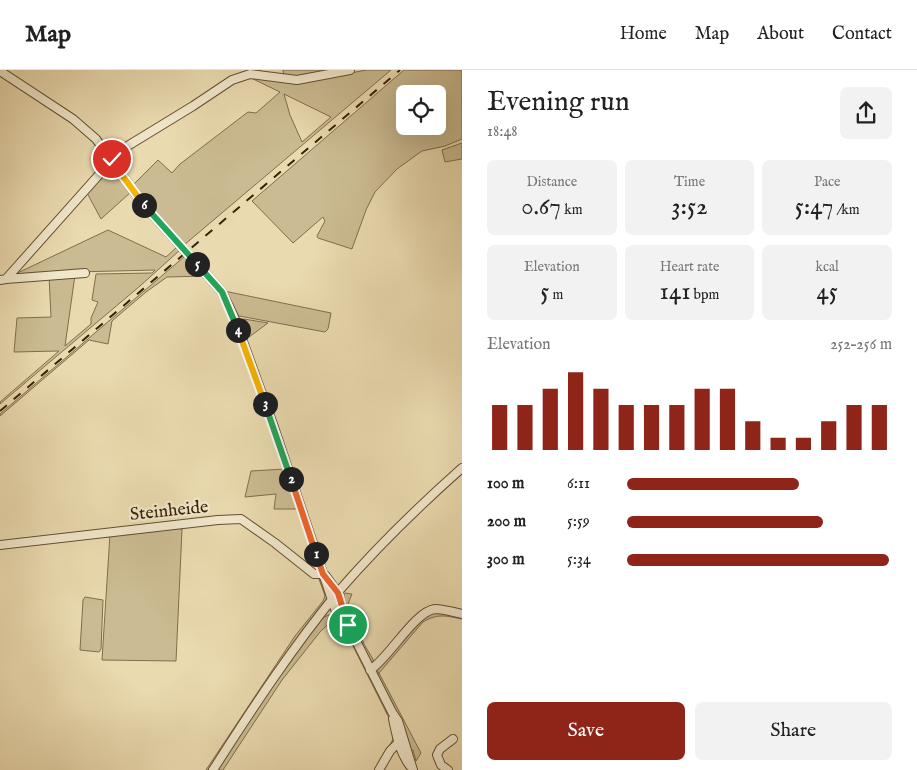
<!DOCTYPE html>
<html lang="en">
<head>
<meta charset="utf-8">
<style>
  :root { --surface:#fff; --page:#f2f2f2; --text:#222; --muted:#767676; --line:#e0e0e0; --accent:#8f2418 }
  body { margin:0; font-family:"IM FELL English",serif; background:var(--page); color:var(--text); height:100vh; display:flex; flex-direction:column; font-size:19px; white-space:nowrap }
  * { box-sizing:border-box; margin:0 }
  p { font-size:16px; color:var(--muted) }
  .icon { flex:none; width:28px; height:28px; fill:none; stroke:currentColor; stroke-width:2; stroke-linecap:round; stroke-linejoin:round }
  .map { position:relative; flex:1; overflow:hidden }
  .panel { display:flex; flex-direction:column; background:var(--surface); width:455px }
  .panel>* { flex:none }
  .controls { position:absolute; left:396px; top:15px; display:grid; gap:10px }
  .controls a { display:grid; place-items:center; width:50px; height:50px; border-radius:8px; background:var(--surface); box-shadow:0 5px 20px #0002; font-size:25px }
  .pin { position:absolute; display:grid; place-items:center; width:42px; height:42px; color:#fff; margin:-21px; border:2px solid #fff; border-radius:50%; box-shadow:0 1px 5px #0007 }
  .km { position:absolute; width:25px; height:25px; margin:-12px; border-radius:50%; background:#222; color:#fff; font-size:14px; line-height:25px; text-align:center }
  .round { display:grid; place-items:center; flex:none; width:52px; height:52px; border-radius:8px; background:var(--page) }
  .head { display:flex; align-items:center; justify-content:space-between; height:85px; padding:0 25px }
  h1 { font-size:28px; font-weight:600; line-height:38px }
  .metrics { display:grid; grid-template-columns:repeat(3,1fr); gap:8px; height:85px; padding:5px 25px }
  .metrics div { display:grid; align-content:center; border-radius:8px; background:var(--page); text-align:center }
  .metrics b { font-size:25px; font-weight:600 }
  .metrics small { font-size:14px; font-weight:400 }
  .metrics p { font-size:14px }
  .chart { height:140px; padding:10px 25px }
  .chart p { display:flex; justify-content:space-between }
  .chart svg { width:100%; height:90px; margin-top:5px; stroke:var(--accent); stroke-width:6 }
  .button { display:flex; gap:10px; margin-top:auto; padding:10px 25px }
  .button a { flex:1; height:58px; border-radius:8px; background:var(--accent); color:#fff; font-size:20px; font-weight:600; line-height:58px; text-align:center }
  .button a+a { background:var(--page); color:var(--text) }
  ul { padding:0 25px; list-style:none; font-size:16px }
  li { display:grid; grid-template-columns:80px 60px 1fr; align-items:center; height:38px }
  li i { height:12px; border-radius:6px; background:var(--accent) }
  header { display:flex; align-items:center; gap:30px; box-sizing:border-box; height:70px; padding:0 25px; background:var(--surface); border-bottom:1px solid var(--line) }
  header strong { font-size:24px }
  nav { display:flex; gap:28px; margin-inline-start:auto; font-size:18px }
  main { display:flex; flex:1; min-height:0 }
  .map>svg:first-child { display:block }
  .green { fill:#cbbb92; stroke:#806e4c; fill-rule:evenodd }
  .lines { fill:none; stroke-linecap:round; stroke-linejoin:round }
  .minor-casing { stroke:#624f30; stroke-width:10 }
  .minor { stroke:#f1e7cb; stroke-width:8 }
  .rail { stroke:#352105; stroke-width:2; stroke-dasharray:9 9; stroke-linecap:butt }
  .split-1-casing { stroke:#fff; stroke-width:10 }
  .split-2-casing { stroke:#fff; stroke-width:10 }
  .split-3-casing { stroke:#fff; stroke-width:10 }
  .split-4-casing { stroke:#fff; stroke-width:10 }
  .split-5-casing { stroke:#fff; stroke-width:10 }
  .split-6-casing { stroke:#fff; stroke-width:10 }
  .split-7-casing { stroke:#fff; stroke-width:10 }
  .split-1 { stroke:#f0652b; stroke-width:6 }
  .split-2 { stroke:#f0652b; stroke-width:6 }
  .split-3 { stroke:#22a559; stroke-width:6 }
  .split-4 { stroke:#f5b400; stroke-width:6 }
  .split-5 { stroke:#22a559; stroke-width:6 }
  .split-6 { stroke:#22a559; stroke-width:6 }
  .split-7 { stroke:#f5b400; stroke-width:6 }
  .labels { text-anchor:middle; stroke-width:4.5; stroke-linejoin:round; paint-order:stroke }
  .street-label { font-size:18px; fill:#352105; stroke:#f1e7cb }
</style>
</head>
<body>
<header>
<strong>Map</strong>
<nav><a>Home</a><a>Map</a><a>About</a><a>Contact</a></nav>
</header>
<main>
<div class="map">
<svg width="462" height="700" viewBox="0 0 462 700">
  <rect width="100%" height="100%" fill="#eadaaf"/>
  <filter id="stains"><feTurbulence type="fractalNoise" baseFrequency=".004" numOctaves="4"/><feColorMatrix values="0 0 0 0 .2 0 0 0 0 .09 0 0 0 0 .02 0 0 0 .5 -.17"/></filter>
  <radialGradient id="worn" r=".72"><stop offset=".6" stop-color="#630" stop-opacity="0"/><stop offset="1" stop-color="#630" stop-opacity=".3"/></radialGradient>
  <path class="green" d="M283,0H338L304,7H284Z
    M366,0H391L184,175L132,116L158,90L172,103L180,94L248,42L256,43L280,22L249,7L287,12H307ZM284,24L331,47L302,72L290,45Z
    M404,0H462V69L445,76L422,81L397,99L375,122L366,140L352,179L318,168L317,166L325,151L323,147L293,173L252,131ZM405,24H438V56H405Z
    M462,73V89L445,92L442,80Z
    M111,98L131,122L101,149L86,121L106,99Z
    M108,160L166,187L177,177L180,180L140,216L0,334V332L59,281L14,282L17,248L51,247L49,206L75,205L65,276L91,254V248L98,232L92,230L96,204L152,203L155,200L75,202L9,207Z
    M185,186L205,206L167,207L146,222L112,251L108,274L89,270L0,346V344Z
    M224,221L331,243L328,259L325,262L234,245Z
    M244,249L268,253L245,270L237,252Z
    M285,399L297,439H274L276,424L245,427L251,401Z
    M180,456V459H182L176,591L102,590L110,464Z
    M319,509C326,513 328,523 326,531L294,572L209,700H206L295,566L323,531L325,526Z
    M345,523L352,524L348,534L364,574L374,591L380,588L414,548L432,535L462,541L432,538L381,589L374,592L370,591L353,557L342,530Z
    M85,527L103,530L101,579L99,582L80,580L83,530Z
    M436,542L462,546V549C446,546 438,543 423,552L379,603L421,683L416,691L413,680L410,681L375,606L379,604L377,600L420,550Z
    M328,545C336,544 340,550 345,557C357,581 396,645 394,669C394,675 388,680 385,685L393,669L390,650L344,558L338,550L334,549L320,562L282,610L223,700H216L278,606L323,548Z"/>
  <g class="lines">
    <defs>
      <path id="minor" d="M0,1L73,49L96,69L143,134L222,222L234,247L274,357L336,542L348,555
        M6,209L85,203
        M0,210L6,209L121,80L193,36L232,10L250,4L297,10L350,0
        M0,475L218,450L241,449L275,473L314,504H323
        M325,505L338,523L348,555L392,642L398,651L413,700
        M370,600C389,588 415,541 435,539C443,539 454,542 462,544
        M393,649C397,667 399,681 410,696
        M213,700C252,639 292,578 338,522C377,477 418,437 462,398
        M379,700L390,681L400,671
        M448,700L441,695L437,685L440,679L453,669"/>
    </defs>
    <use href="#minor" class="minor-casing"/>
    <use href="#minor" class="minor"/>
    <path class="rail" d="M0,341L400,0"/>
  </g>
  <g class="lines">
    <defs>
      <path id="split-1" d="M316,484L323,504L338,523L348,555"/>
      <path id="split-2" d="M291,409L316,484"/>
      <path id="split-3" d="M265,334L291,409"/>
      <path id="split-4" d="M238,260L265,334"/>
      <path id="split-5" d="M197,194L222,222L238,260"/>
      <path id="split-6" d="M144,135L197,194"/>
      <path id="split-7" d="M112,89L116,97L144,135"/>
    </defs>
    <use href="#split-1" class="split-1-casing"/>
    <use href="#split-2" class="split-2-casing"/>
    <use href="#split-3" class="split-3-casing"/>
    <use href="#split-4" class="split-4-casing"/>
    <use href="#split-5" class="split-5-casing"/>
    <use href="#split-6" class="split-6-casing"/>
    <use href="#split-7" class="split-7-casing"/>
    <use href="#split-1" class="split-1"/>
    <use href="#split-2" class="split-2"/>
    <use href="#split-3" class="split-3"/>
    <use href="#split-4" class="split-4"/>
    <use href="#split-5" class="split-5"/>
    <use href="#split-6" class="split-6"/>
    <use href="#split-7" class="split-7"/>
  </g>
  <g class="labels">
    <g class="street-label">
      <text transform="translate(169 440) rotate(-6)" y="6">Steinheide</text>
    </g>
  </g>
  <rect width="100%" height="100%" filter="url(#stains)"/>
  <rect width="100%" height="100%" fill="url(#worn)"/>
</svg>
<div class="controls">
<a><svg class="icon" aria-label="locate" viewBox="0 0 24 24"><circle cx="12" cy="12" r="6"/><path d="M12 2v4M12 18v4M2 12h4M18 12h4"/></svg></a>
</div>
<div class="pin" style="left:348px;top:555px;background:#1e9e55"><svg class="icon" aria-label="arrive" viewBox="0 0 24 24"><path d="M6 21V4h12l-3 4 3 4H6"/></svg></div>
<div class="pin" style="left:112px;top:89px;background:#d93025"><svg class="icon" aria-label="check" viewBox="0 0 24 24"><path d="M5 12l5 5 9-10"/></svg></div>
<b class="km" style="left:316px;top:484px">1</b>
<b class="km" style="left:291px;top:409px">2</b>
<b class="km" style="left:265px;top:334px">3</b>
<b class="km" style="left:238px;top:260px">4</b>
<b class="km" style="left:197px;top:194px">5</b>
<b class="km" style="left:144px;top:135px">6</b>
</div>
<section class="panel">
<div class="head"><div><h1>Evening run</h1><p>18:48</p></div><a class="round"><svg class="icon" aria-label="share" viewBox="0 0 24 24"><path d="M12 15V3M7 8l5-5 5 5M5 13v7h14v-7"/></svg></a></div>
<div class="metrics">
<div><p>Distance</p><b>0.67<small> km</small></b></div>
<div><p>Time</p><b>3:52</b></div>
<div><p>Pace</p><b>5:47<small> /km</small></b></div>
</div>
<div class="metrics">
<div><p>Elevation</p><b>5<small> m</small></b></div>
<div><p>Heart rate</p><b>141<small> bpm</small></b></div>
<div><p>kcal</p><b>45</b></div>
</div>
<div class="chart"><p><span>Elevation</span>252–256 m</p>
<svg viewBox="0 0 160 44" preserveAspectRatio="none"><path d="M5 44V22M15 44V22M25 44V14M35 44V6M45 44V14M55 44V22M65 44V22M75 44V22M85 44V14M95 44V14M105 44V30M115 44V38M125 44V38M135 44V30M145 44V22M155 44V22"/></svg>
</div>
<ul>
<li><b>100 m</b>6:11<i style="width:65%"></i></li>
<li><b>200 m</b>5:59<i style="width:74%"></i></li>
<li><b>300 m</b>5:34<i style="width:99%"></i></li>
</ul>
<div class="button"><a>Save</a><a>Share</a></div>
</section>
</main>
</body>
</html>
